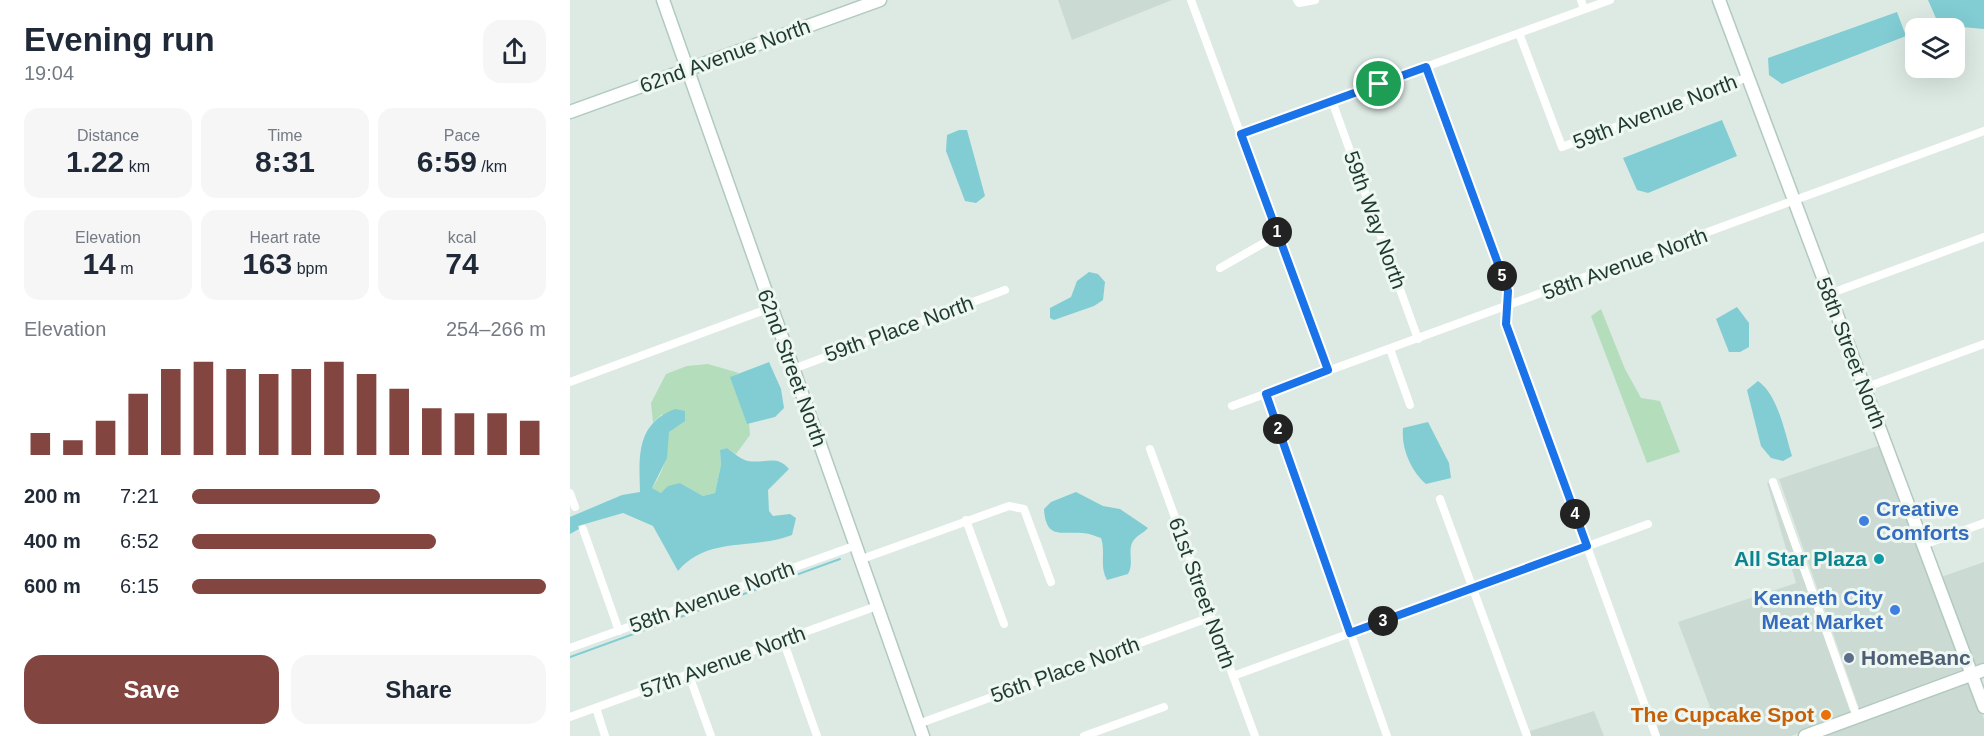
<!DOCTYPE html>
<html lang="en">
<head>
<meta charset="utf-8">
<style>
  :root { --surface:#fff; --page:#f6f6f7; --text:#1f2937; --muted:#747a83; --accent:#824540 }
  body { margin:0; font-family:Helvetica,sans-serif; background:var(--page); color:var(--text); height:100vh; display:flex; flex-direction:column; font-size:22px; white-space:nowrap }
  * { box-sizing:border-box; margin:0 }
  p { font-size:20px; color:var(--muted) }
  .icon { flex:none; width:33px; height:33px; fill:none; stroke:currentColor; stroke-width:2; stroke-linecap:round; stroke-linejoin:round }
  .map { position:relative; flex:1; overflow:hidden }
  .panel { display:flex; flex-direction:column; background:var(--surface); width:570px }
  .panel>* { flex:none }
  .buttons { position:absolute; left:1335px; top:18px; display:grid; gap:12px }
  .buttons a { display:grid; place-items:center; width:60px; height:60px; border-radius:12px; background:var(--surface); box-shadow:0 6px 24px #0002; font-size:30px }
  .pin { position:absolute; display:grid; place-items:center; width:51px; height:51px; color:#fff; margin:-26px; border:3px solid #fff; border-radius:50%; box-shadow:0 2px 6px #0007 }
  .km { position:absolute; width:30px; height:30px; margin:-15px; border-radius:50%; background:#222; color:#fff; font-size:16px; line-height:30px; text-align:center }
  .round { display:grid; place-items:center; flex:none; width:63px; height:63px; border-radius:18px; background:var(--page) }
  .overview { display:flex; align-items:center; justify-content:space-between; height:102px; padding:0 24px }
  h1 { font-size:33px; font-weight:800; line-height:45px }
  .stats { display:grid; grid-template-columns:repeat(3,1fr); gap:9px; height:102px; padding:6px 24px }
  .stats div { display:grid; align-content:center; border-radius:15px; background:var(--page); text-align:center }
  .stats b { font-size:30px; font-weight:800 }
  .stats small { font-size:16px; font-weight:400 }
  .stats p { font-size:16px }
  .chart { height:168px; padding:12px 24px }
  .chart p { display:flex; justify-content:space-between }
  .chart svg { width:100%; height:108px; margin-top:6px; stroke:var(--accent); stroke-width:6 }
  .cta { display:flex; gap:12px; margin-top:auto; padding:12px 24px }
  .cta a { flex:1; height:69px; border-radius:18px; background:var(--accent); color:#fff; font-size:24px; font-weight:800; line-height:69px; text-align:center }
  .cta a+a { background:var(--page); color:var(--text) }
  ul { padding:0 24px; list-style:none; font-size:20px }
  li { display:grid; grid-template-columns:96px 72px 1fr; align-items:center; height:45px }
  li i { height:15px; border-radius:8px; background:var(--accent) }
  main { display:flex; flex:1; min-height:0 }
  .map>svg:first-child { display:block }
  .built { fill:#cbdad2 }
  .green { fill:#b4ddbc }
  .water { fill:#81cdd3 }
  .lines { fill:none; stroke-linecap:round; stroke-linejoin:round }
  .stream { stroke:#81cdd3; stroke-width:2 }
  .secondary-casing { stroke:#b0cabf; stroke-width:15 }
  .street { stroke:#fff; stroke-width:8 }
  .secondary { stroke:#fff; stroke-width:12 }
  .route-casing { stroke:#fff; stroke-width:12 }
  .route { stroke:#1a73e8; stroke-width:8 }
  .shop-dot { fill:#3f7fe0; stroke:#eef7f1; stroke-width:2 }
  .culture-dot { fill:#0f9aa8; stroke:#eef7f1; stroke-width:2 }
  .service-dot { fill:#5c6f8a; stroke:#eef7f1; stroke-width:2 }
  .food-dot { fill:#e8710a; stroke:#eef7f1; stroke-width:2 }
  .labels { text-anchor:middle; stroke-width:6; stroke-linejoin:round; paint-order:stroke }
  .street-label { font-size:21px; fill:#1e3a30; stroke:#eef7f1 }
  .shop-label { font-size:21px; font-weight:bold; fill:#366cbe; stroke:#eef7f1; text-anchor:start }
  .culture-label { font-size:21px; font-weight:bold; fill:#0d838f; stroke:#eef7f1; text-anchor:end }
  .service-label { font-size:21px; font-weight:bold; fill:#4e5e75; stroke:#eef7f1; text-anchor:start }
  .food-label { font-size:21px; font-weight:bold; fill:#c56008; stroke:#eef7f1; text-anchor:end }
</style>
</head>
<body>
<main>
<section class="panel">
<div class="overview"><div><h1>Evening run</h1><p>19:04</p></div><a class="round"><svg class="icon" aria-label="share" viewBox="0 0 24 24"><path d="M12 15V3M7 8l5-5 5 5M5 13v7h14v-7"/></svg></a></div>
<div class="stats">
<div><p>Distance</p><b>1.22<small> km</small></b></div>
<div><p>Time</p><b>8:31</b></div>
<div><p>Pace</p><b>6:59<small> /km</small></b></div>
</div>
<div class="stats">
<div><p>Elevation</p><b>14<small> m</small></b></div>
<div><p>Heart rate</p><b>163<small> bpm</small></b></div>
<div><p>kcal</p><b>74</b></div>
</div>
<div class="chart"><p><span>Elevation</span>254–266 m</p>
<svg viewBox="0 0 160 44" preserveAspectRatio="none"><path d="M5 44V35M15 44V38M25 44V30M35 44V19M45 44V9M55 44V6M65 44V9M75 44V11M85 44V9M95 44V6M105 44V11M115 44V17M125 44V25M135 44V27M145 44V27M155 44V30"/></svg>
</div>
<ul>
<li><b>200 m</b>7:21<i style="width:53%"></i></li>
<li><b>400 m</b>6:52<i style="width:69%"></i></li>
<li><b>600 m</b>6:15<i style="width:100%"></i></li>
</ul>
<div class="cta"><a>Save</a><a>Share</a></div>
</section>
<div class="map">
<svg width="1414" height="736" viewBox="0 0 1414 736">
  <rect width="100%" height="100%" fill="#ddeae3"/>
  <path class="built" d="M488,0H602L502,40Z
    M1311,445L1397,672L1290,711L1209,479Z
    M1200,482L1281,714L1221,736H1090L1087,726L1140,707L1108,622L1226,583L1197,483Z
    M1414,562V665L1405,669L1371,577Z
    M1400,681L1414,719V736H1249Z
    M1024,711L1034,736H961L960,731Z"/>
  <path class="green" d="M1031,309L1055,369L1071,398L1090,401L1110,452L1077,463L1021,316Z
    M138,364L169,373L161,377L177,423H179L180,435L166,454L157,448L150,450L151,465L145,493L133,496L110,483L91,493L82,488C98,465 102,440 92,414L83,423L81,403L96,374L117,366Z"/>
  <path class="water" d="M1358,0H1414V29L1369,25Z
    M1327,12L1336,36L1212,84L1199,75L1198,58Z
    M1152,120L1167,156L1078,193L1067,190L1053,158Z
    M389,130H397L415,196L406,203L395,201L376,151L377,135Z
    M519,272L528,274L535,282L533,300L524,306L484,320L480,318V308L501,297L507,281Z
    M1167,307L1179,323V347L1170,352H1159L1146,319Z
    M199,362L211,389L214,408L205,417L177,424L160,377Z
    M1188,381C1208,395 1215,433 1222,456L1213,461L1201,458L1191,446L1177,390Z
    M105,409L115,411V421L99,432L97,458L82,488L91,493L98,486L110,483L133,496L145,493L151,465L150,450L157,448C163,452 171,460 178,461C194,464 207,454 219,469L198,490L199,511L203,516L220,514L226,518L222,535C184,550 137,536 108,571L83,526L53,513L8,526L9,529L0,534V517L52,495L70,492C69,456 66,424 105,409Z
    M858,422L879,463L881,478L856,484C841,471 831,448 833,428Z
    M506,492L533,506L550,509L578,528C573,534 566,535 562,543C558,553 564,564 558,574L537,580C529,566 536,552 531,538C525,536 518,533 512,533C491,531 476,540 474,509L481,502Z"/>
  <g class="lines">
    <path class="stream" d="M0,657L270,559"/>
    <defs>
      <path id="secondary" d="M93,0L353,736
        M1149,0L1414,707
        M0,112L310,0
        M1235,736L1414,670"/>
    </defs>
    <use href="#secondary" class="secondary-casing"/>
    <path class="street" d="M621,0L758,371
      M727,0L729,3L745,0
      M1011,0L1014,9
      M949,33L992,147L1178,77
      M856,67L938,291L936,324L1086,736
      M762,101L848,339
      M671,134L1040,0
      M650,268L708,235
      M1259,294L1414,237
      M820,349L840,405
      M223,369L435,290
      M0,382L200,308
      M1294,388L1414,344
      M696,394L817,736
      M662,406L1414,131
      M580,449L685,736
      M1203,482L1287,717
      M0,493L5,507
      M870,499L957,736
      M396,520L434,624
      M13,529L49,631
      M1353,545L1414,523
      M289,560L439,506L454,509L481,582
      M213,640L247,736
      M0,648L284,546
      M119,675L141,736
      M663,676L1078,524
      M26,708L35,736
      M0,717L307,606
      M348,724L641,617
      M514,736L594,707"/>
    <use href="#secondary" class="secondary"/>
  </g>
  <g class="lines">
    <defs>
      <path id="route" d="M856,67L938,291L936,324L1017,546L780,633L696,394L758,370L671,134Z"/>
    </defs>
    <use href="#route" class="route-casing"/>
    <use href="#route" class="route"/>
  </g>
  <g class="shop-dot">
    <circle cx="1294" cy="521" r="6"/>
    <circle cx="1325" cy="610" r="6"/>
  </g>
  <circle class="culture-dot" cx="1309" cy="559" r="6"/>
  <circle class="service-dot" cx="1279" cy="658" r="6"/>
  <circle class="food-dot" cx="1256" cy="715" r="6"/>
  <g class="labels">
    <g class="street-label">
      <text transform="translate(155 56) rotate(-20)" y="7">62nd Avenue North</text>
      <text transform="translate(1085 112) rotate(-21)" y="7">59th Avenue North</text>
      <text transform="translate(805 220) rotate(70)" y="7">59th Way North</text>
      <text transform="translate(1055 264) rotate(-20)" y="7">58th Avenue North</text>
      <text transform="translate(329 329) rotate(-20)" y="7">59th Place North</text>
      <text transform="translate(1281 353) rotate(69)" y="7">58th Street North</text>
      <text transform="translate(222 368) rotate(70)" y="7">62nd Street North</text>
      <text transform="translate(632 593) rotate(70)" y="7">61st Street North</text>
      <text transform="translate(142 597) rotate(-20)" y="7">58th Avenue North</text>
      <text transform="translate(153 662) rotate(-20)" y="7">57th Avenue North</text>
      <text transform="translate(495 670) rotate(-20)" y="7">56th Place North</text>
    </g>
    <g class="shop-label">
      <text x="1306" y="516">Creative<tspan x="1306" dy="24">Comforts</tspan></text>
      <text x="1313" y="605" text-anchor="end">Kenneth City<tspan x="1313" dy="24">Meat Market</tspan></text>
    </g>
    <g class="culture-label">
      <text x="1297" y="566">All Star Plaza</text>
    </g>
    <g class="service-label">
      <text x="1291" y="665">HomeBanc</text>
    </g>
    <g class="food-label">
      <text x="1244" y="722">The Cupcake Spot</text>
    </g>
  </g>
</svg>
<div class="buttons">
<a><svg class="icon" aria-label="layers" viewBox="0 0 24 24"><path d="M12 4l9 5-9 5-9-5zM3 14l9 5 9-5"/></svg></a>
</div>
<div class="pin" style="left:809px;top:84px;background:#1e9e55"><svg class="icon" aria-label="arrive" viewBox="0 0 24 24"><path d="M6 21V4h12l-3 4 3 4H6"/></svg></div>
<b class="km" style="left:707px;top:232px">1</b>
<b class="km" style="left:708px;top:429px">2</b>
<b class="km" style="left:813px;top:621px">3</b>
<b class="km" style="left:1005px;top:514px">4</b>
<b class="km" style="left:932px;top:276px">5</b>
</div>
</main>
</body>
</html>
